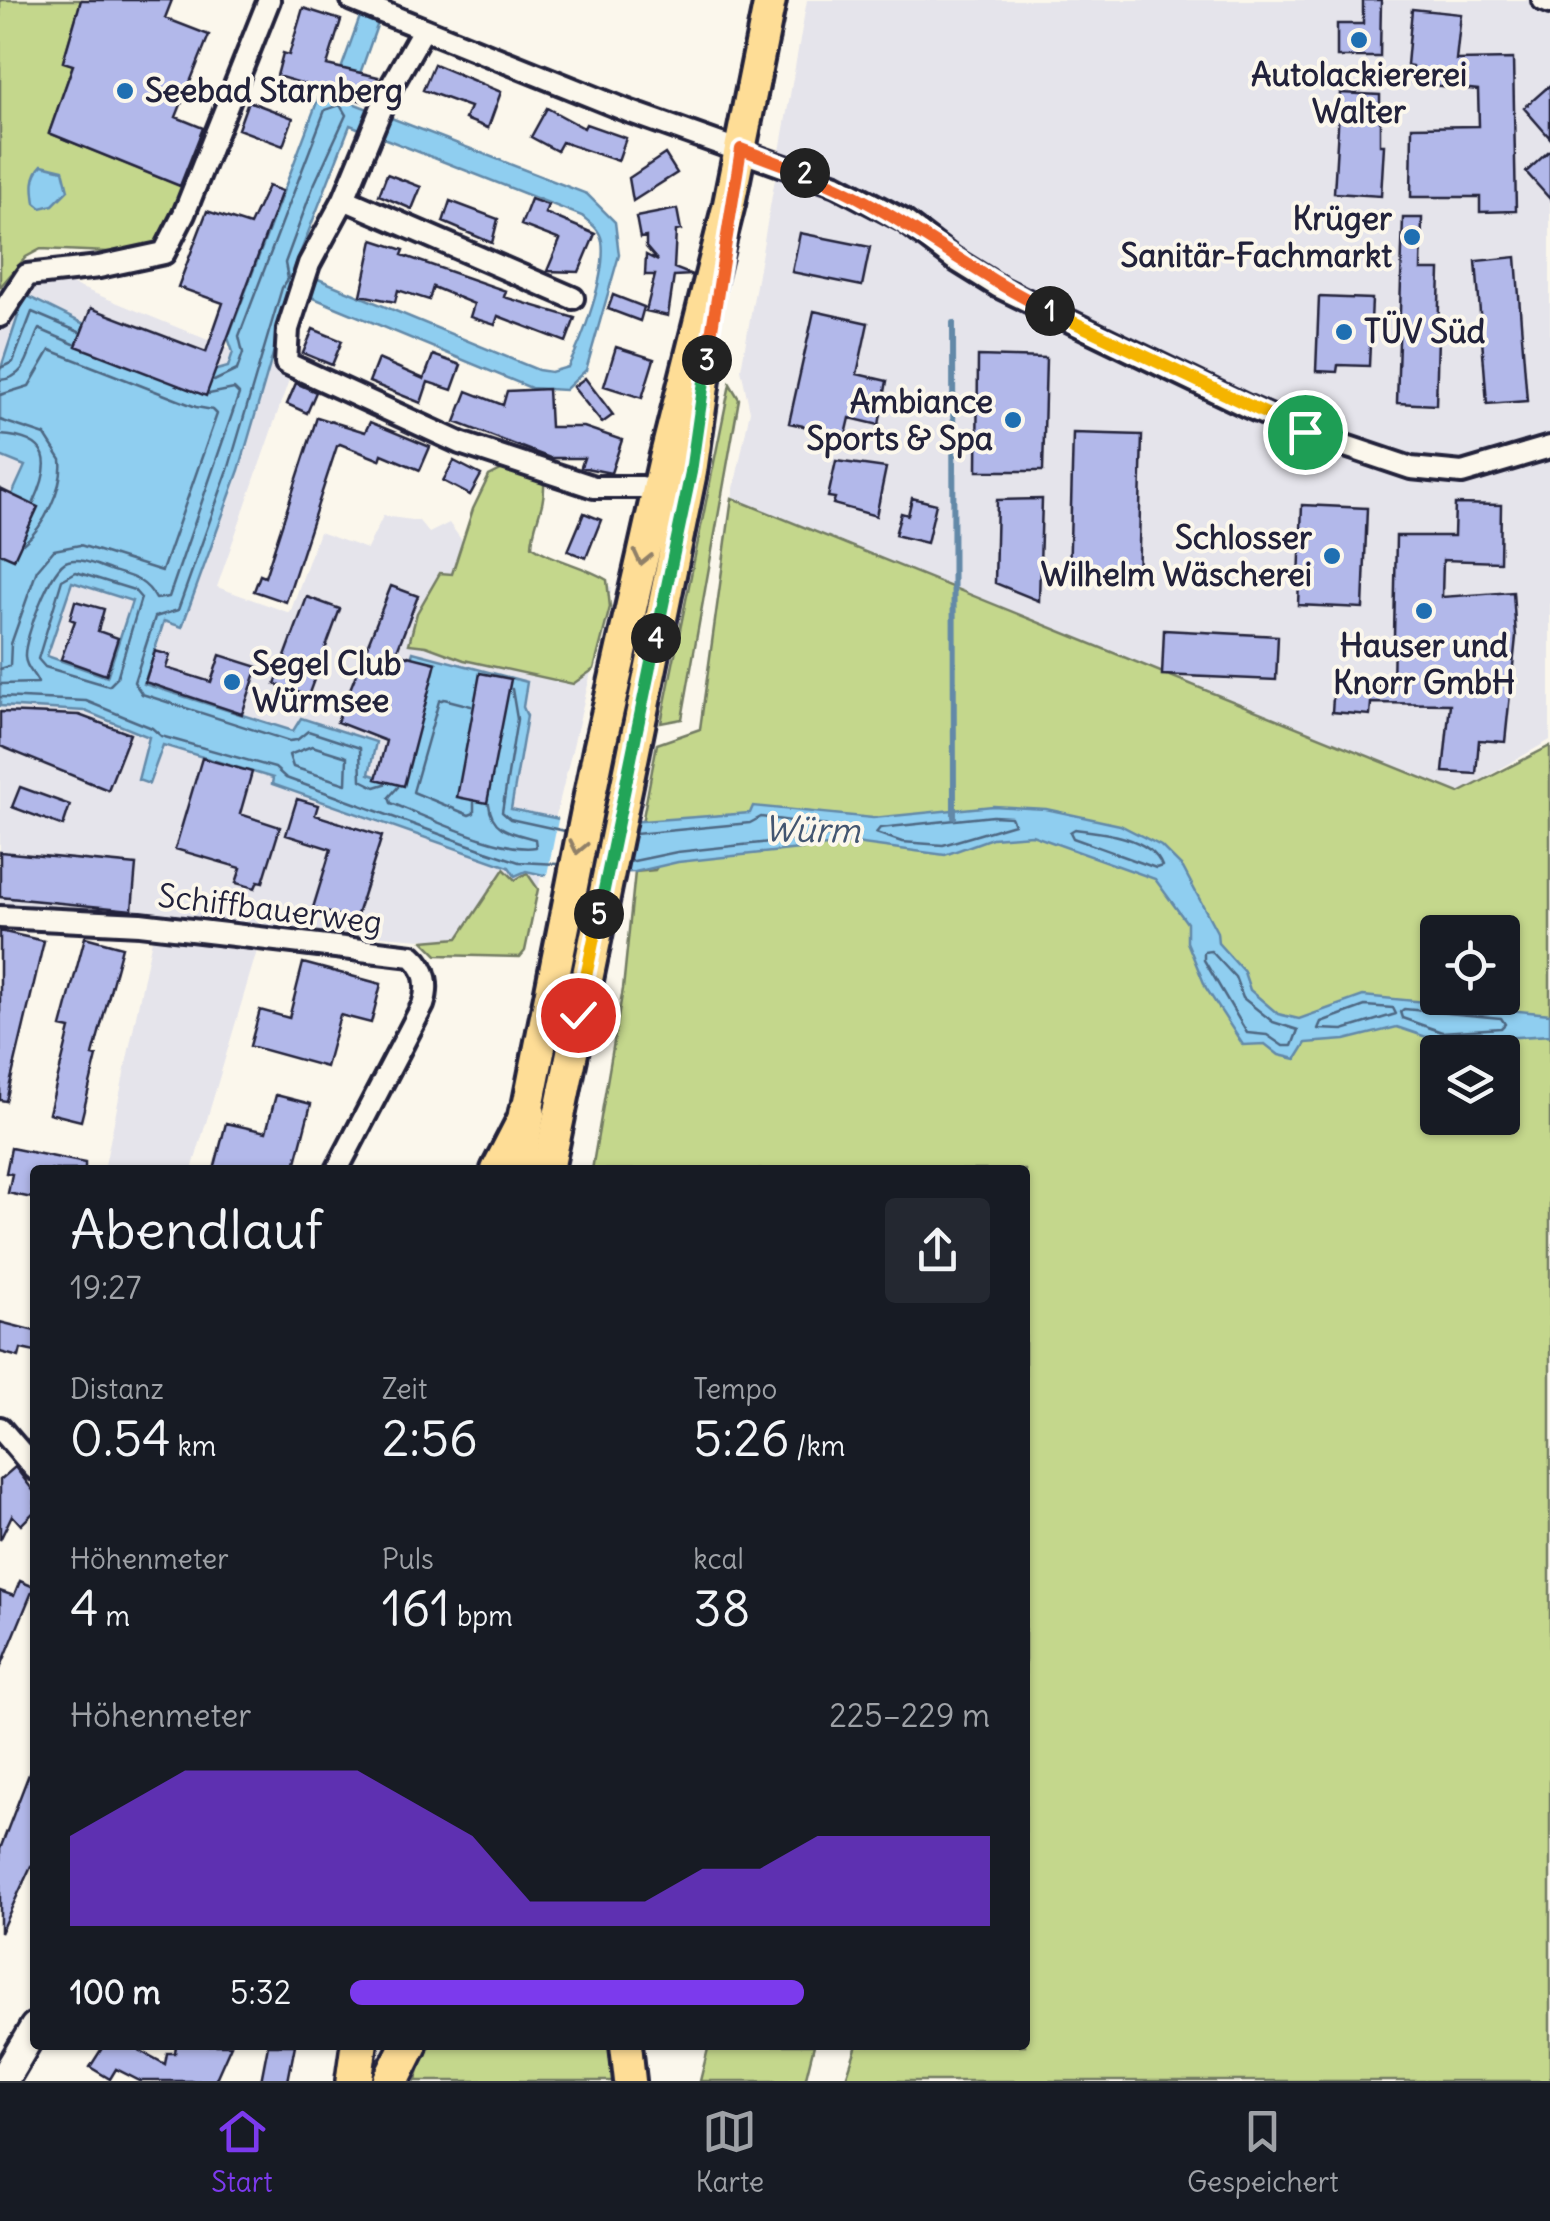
<!DOCTYPE html>
<html lang="de">
<head>
<meta charset="utf-8">
<style>
  :root { --surface:#171b24; --page:#242831; --text:#f1f3f6; --muted:#9ea1a6; --line:#363941; --accent:#7c3aed }
  body { margin:0; font-family:Delius,sans-serif; background:var(--page); color:var(--text); height:100vh; display:flex; flex-direction:column; font-size:38px; white-space:nowrap }
  * { box-sizing:border-box; margin:0 }
  p { font-size:32px; color:var(--muted) }
  .icon { flex:none; width:55px; height:55px; fill:none; stroke:currentColor; stroke-width:2; stroke-linecap:round; stroke-linejoin:round }
  .map { position:relative; flex:1; overflow:hidden }
  .details { position:absolute; left:30px; top:1165px; width:1000px; height:885px; display:flex; flex-direction:column; background:var(--surface); border-radius:10px; box-shadow:0 2px 8px #0004 }
  .details>* { flex:none }
  .fabs { position:absolute; left:1420px; top:915px; display:grid; gap:20px }
  .fabs a { display:grid; place-items:center; width:100px; height:100px; border-radius:10px; background:var(--surface); box-shadow:0 2px 8px #0004; font-size:50px }
  .pin { position:absolute; display:grid; place-items:center; width:85px; height:85px; color:#fff; margin:-42px; border:5px solid #fff; border-radius:50%; box-shadow:0 2px 10px #0007 }
  .km { position:absolute; width:50px; height:50px; margin:-25px; border-radius:50%; background:#222; color:#fff; font-size:28px; line-height:50px; text-align:center }
  .round { display:grid; place-items:center; flex:none; width:105px; height:105px; border-radius:10px; background:var(--page) }
  .summary { display:flex; align-items:center; justify-content:space-between; height:170px; padding:0 40px }
  h1 { font-size:55px; font-weight:600; line-height:75px }
  .stats { display:grid; grid-template-columns:repeat(3,1fr); gap:15px; height:170px; padding:10px 40px }
  .stats div { display:grid; align-content:center }
  .stats b { font-size:50px; font-weight:600 }
  .stats small { font-size:28px; font-weight:400 }
  .stats p { font-size:28px }
  .chart { height:280px; padding:20px 40px }
  .chart p { display:flex; justify-content:space-between }
  .chart svg { width:100%; height:180px; margin-top:10px; fill:var(--accent); opacity:.7 }
  ul { padding:0 40px; list-style:none; font-size:32px }
  li { display:grid; grid-template-columns:160px 120px 1fr; align-items:center; height:75px }
  li i { height:25px; border-radius:12px; background:var(--accent) }
  .menu { display:flex; justify-content:space-around; align-items:center; height:140px; border-top:2px solid var(--line); background:var(--surface); font-size:28px; color:var(--muted) }
  .menu a { display:grid; justify-items:center; gap:5px }
  .menu .current { color:var(--accent) }
  .map>svg:first-child { display:block }
  .built { fill:#e5e4eb }
  .green { fill:#c4d78c; stroke:#737c64; stroke-width:2.5; fill-rule:evenodd }
  .water { fill:#8fcef0; stroke:#6389a8; stroke-width:2.5; fill-rule:evenodd }
  .pier { fill:#fbf7ec }
  .lines { fill:none; stroke-linecap:round; stroke-linejoin:round }
  .shore { stroke:#4e6783; stroke-width:2.5 }
  .stream { stroke:#6389a8; stroke-width:6 }
  .building { fill:#b2b8ea; stroke:#22223b; stroke-width:2.5 }
  .minor-casing { stroke:#22223b; stroke-width:28 }
  .secondary-casing { stroke:#22223b; stroke-width:35 }
  .primary-casing { stroke:#22223b; stroke-width:38 }
  .motorway-casing { stroke:#22223b; stroke-width:42 }
  .minor { stroke:#fbf7ec; stroke-width:20 }
  .secondary { stroke:#fbf7ec; stroke-width:28 }
  .primary { stroke:#fedd96; stroke-width:30 }
  .motorway { stroke:#fedd96; stroke-width:35 }
  .oneway { stroke:#908068 }
  .split-1-casing { stroke:#fff; stroke-width:20 }
  .split-2-casing { stroke:#fff; stroke-width:20 }
  .split-3-casing { stroke:#fff; stroke-width:20 }
  .split-4-casing { stroke:#fff; stroke-width:20 }
  .split-5-casing { stroke:#fff; stroke-width:20 }
  .split-6-casing { stroke:#fff; stroke-width:20 }
  .split-1 { stroke:#f5b400; stroke-width:12 }
  .split-2 { stroke:#f0652b; stroke-width:12 }
  .split-3 { stroke:#f0652b; stroke-width:12 }
  .split-4 { stroke:#22a559; stroke-width:12 }
  .split-5 { stroke:#22a559; stroke-width:12 }
  .split-6 { stroke:#f5b400; stroke-width:12 }
  .poi-dot { fill:#1f6fb2; stroke:#fbf7ec; stroke-width:4 }
  .labels { text-anchor:middle; stroke-width:8; stroke-linejoin:round; paint-order:stroke }
  .poi-label { font-size:32px; font-weight:bold; fill:#22223b; stroke:#fbf7ec; text-anchor:start }
  .street-label { font-size:32px; fill:#22223b; stroke:#fbf7ec }
  .water-label { font-size:35px; font-style:italic; fill:#435671; stroke:#fbf7ec }
</style>
</head>
<body>
<div class="map">
<svg width="1550" height="2081" viewBox="0 0 1550 2081">
  <rect width="100%" height="100%" fill="#fbf7ec"/>
  <filter id="ink" filterUnits="userSpaceOnUse"><feTurbulence type="fractalNoise" baseFrequency=".01" numOctaves="2"/><feDisplacementMap in="SourceGraphic" scale="20" xChannelSelector="R" yChannelSelector="G"/><feConvolveMatrix kernelMatrix="1 2 1 2 8 2 1 2 1" color-interpolation-filters="sRGB"/></filter>
  <g filter="url(#ink)">
    <path class="built" d="M807,0H1550V740L1459,793L732,498L750,411L741,369Z
      M57,278L291,374L217,587L290,613L319,532L367,549L383,516L419,521L429,533L449,523L485,572L514,566L612,587L538,889L527,874L515,880L503,870L466,929L458,938L447,941L264,927L192,1170H104L157,915L0,904V327L30,281Z"/>
    <path class="green" d="M0,0H81L63,61L73,65L49,133L184,187L159,247L130,253L41,249L26,257L0,287Z
      M730,384L739,399L682,719L661,723Z
      M509,466L528,470L544,484C545,508 533,523 532,546C556,562 583,565 607,580L610,607L594,669L573,684L464,660L426,646L409,644L417,613L440,573L452,574L473,509L489,476Z
      M732,498L1459,793L1550,746V2081H845L857,2045H1025V1170H592L623,989L635,872L655,870L687,820L642,823L657,744L700,729ZM1438,932H1502V998H1438ZM1438,1052H1502V1118H1438Z
      M504,869L515,880L527,873L538,889L525,951L520,957L437,955L423,941L458,938Z
      M425,2045H611L617,2081H416Z
      M709,2045H814L805,2081H700Z"/>
    <path class="water" d="M366,0H386L350,102L587,194L615,222L619,255L586,370L565,390L531,388L292,289L239,470L182,627L164,621L144,684L293,731L301,718L376,742L369,774L378,777L413,652L527,682L523,707L527,716L511,809L588,825L750,813L753,806L873,818L993,806L1046,809L1120,825L1161,846L1183,868L1217,932L1218,943L1244,972L1250,990L1278,1014L1299,1019L1363,996L1550,1014V1035L1441,1042L1397,1027L1345,1040L1306,1043L1296,1059L1279,1055L1265,1044L1243,1045L1206,988L1187,942V923L1155,879L1032,835L992,838L945,855L855,843L678,862L635,872L544,875L526,871L515,876L509,867L272,784L273,778L163,745L149,784L138,780L149,737L85,711L0,706V521L25,466L0,456V371L25,295L80,322L210,372L228,367L233,352L228,338L320,94L331,97ZM350,125L582,216C590,223 600,229 602,241C607,273 583,339 568,367L551,372L538,370L294,269ZM72,582L132,601L107,677L47,656Z
      M42,165L63,170L68,190L53,205L41,208L35,203C33,189 31,176 42,165Z"/>
    <path class="pier" d="M559,815L588,820L639,818L626,877L546,880Z"/>
    <g class="lines">
      <path class="shore" d="M0,368L13,362L32,312L79,332
        M0,380C29,378 28,350 39,329L74,344
        M214,381L237,370L243,353L239,336L325,110L340,105L346,115L313,187L285,263L288,279L282,288L229,467L178,610L155,617L134,682L142,694L289,741L297,740L308,731L360,748L361,780L375,787L385,784
        M0,395L29,386L50,350L196,407L213,410L217,414L162,571L80,545L54,550L37,570L11,644L10,666L0,669
        M0,420L45,435L61,460C64,486 44,527 24,543
        M0,435C52,438 52,463 34,502
        M76,572L134,590L141,598L117,678L109,686L45,667L38,659L62,580Z
        M0,684L38,683C35,674 25,668 25,656C24,639 51,565 68,561C82,557 100,567 113,571C133,577 146,580 156,599L169,597L239,394L234,389L209,394
        M512,689L517,719L502,812L510,819L565,831
        M0,697L86,701L152,728L161,736L275,768L286,778L486,851L519,862L558,864
        M471,706L444,699L439,701L413,792L469,815L474,813V803
        M312,746L347,757L346,784L293,767L289,755Z
        M398,787L389,797L391,803C428,817 500,853 536,847L535,839C513,833 491,831 489,804
        M993,816L1011,817L1014,824L943,845L902,842L876,833L880,828Z
        M1075,829C1102,832 1151,837 1162,866L1156,868L1073,838L1070,832Z
        M629,862L677,852L826,836L830,831L827,826L761,817L750,823L635,834
        M1211,951L1235,977L1243,998L1273,1022L1298,1030L1292,1046H1283L1267,1035L1247,1033L1204,960V952Z
        M1365,1006L1393,1008L1396,1014L1343,1030L1318,1029L1321,1022Z
        M1404,1009L1501,1018L1505,1024L1501,1028L1442,1032L1402,1018L1400,1012Z"/>
      <path class="stream" d="M953,323L954,817"/>
    </g>
    <path class="building" d="M81,0H172L165,18L209,35L176,117L203,128L180,186L49,133L73,65L63,62Z
      M1363,0H1381L1380,57H1337V24H1363Z
      M303,8L341,20L327,65L378,77L369,103L277,76L283,53L289,55Z
      M1412,9L1461,14L1456,60L1513,59L1516,211L1480,212V197H1411L1412,127L1479,126L1478,90L1412,83V66L1407,65Z
      M434,64L501,92L488,128L465,119L470,107L423,90Z
      M1550,85V138L1524,108Z
      M1340,93L1380,95V145H1384L1381,196L1334,193Z
      M248,101L293,118L283,146L238,129Z
      M547,108L584,128L586,124L626,138L618,161L562,142L557,151L531,137Z
      M1550,150V199L1526,172Z
      M665,154L677,173L633,201L629,178Z
      M387,174L421,187L412,209L379,195Z
      M268,186L282,191L206,396L76,346L91,308L206,352L223,303L178,287L192,250L207,211L250,225Z
      M531,199L548,205L545,213L595,234L579,272L547,271L560,240L521,225Z
      M450,201L498,219L492,243L443,222Z
      M677,209L681,230L676,231L674,268L692,275L674,276L668,316L646,311L655,275H645L646,255L658,261L646,247V237L640,238L636,217Z
      M1403,218H1422L1421,270H1440L1436,405L1397,403Z
      M800,233L870,247L862,286L792,272Z
      M373,240L404,250L402,255L506,291L504,297L575,318L566,342L498,316L495,325L470,317L474,304L433,287L429,300L398,290L395,302L361,295Z
      M1516,257L1527,401L1487,404L1476,261Z
      M613,295L644,307L640,321L608,309Z
      M1319,297L1372,299L1369,366L1338,365L1337,372L1316,371Z
      M814,311L868,323L857,374L887,381L879,425L850,418L846,435L789,423Z
      M313,329L342,341L332,365L303,353Z
      M616,347L654,359L642,398L604,386Z
      M433,355L461,365L452,390L428,382L421,403L369,382L378,359L424,379Z
      M978,356L1046,358L1043,471H977Z
      M585,378L613,415L602,423L573,387Z
      M296,383L316,392L307,413L287,404Z
      M548,389L550,427H584L622,440L611,473L581,467L584,458H550L455,422L467,391L503,405L507,391Z
      M317,417L365,432L370,422L430,447L420,470L382,454L380,460L340,444L337,446L286,602L254,591L260,575L265,577Z
      M1073,433L1142,435L1138,582L1069,580Z
      M454,461L481,475L470,495L443,481Z
      M836,461L886,468L876,516L833,504L835,498L828,497Z
      M0,489L38,507L14,559L0,553Z
      M912,498L936,504L927,543L895,535L901,513L908,515Z
      M1042,499L1039,601L995,583L997,500Z
      M1455,504L1501,505L1500,562L1443,560L1442,597L1513,592L1516,637L1505,742L1479,740L1476,774L1443,772L1450,704L1371,703L1370,715L1332,712L1334,683L1393,687L1396,536H1454Z
      M1302,505L1367,508L1363,608L1298,605Z
      M584,513L601,520L586,558L568,551Z
      M391,586L418,596L396,653L436,663L404,786L376,779L386,741L337,722Z
      M307,597L340,609L308,696L275,684Z
      M75,601L104,609L98,631L118,638L106,675L61,659L75,621L70,619Z
      M1164,630L1278,636L1276,680L1162,675Z
      M155,651L170,655L166,668L211,682L220,655L258,667L242,714L145,682Z
      M480,673L511,679L487,803L457,797Z
      M0,712L79,715L130,734L108,790L0,746Z
      M202,758L252,772L240,814L280,827L263,882L258,881L255,888L236,883L241,868L175,849Z
      M20,787L70,805L63,826L12,807Z
      M297,799L318,805L315,815L382,836L355,921L313,908L331,849L286,835Z
      M0,852L136,865L132,910L0,897Z
      M0,931L44,941L6,1101L0,1100Z
      M85,937L122,947L93,1055L97,1056L81,1121L49,1113L70,1029L61,1027Z
      M303,963L381,984L371,1023L340,1015L326,1067L250,1046L260,1010L289,1018Z
      M276,1095L311,1104L294,1170H214L226,1123L266,1132Z
      M11,1148L85,1163V1170H35L32,1198L8,1193L12,1174L6,1173Z
      M0,1322L35,1331V1352L21,1349L19,1357L0,1352Z
      M15,1467L35,1493V1511L21,1525L12,1515L0,1540V1480Z
      M20,1581L34,1587L0,1669V1591L14,1596Z
      M34,1761L35,1867L31,1866L0,1933V1849Z
      M104,2045H130L165,2064L167,2053H175L176,2045H231L215,2081H140L116,2069L110,2079L90,2067Z
      M268,2045H295L288,2081H261Z"/>
    <g class="lines">
      <defs>
        <path id="minor" d="M352,0L628,111L836,185L903,220L954,259L999,287L1246,406L1313,435L1411,468L1462,473L1550,447
          M1543,0L1550,3
          M423,30L389,90L344,199L309,264L288,329L286,363L460,443L594,487H642
          M344,199L573,298
          M0,316L27,275L99,267L164,253L184,214L269,0
          M0,917L140,924L412,956C427,969 429,987 423,1005L337,1170
          M0,1428L35,1469"/>
        <path id="secondary" d="M3,2081L35,2027"/>
        <path id="primary" d="M497,1170L527,1112L599,750L664,463L729,204L770,0
          M548,1170L691,472L706,365
          M626,2045L630,2081"/>
        <path id="motorway" d="M516,1170L527,1112
          M354,2081L359,2045
          M391,2081L409,2045"/>
      </defs>
      <use href="#minor" class="minor-casing"/>
      <use href="#secondary" class="secondary-casing"/>
      <use href="#primary" class="primary-casing"/>
      <use href="#motorway" class="motorway-casing"/>
      <use href="#minor" class="minor"/>
      <use href="#secondary" class="secondary"/>
      <use href="#primary" class="primary"/>
      <use href="#motorway" class="motorway"/>
    </g>
    <defs><path id="oneway-chevron" d="M-2-3.5L2.5 0L-2 3.5" fill="none" stroke-width="1.6" stroke-linecap="round" stroke-linejoin="round" transform="scale(2.5)"/></defs>
    <g class="oneway">
      <use href="#oneway-chevron" transform="translate(642 558) rotate(103)"/>
      <use href="#oneway-chevron" transform="translate(578 847) rotate(102)"/>
    </g>
  </g>
  <g class="lines" filter="url(#ink)">
    <defs>
      <path id="split-1" d="M1050,311L1305,432"/>
      <path id="split-2" d="M805,173C894,207 964,270 1050,311"/>
      <path id="split-3" d="M707,360L741,149L805,173"/>
      <path id="split-4" d="M656,638L691,472L707,360"/>
      <path id="split-5" d="M599,914L656,638"/>
      <path id="split-6" d="M578,1015L599,914"/>
    </defs>
    <use href="#split-1" class="split-1-casing"/>
    <use href="#split-2" class="split-2-casing"/>
    <use href="#split-3" class="split-3-casing"/>
    <use href="#split-4" class="split-4-casing"/>
    <use href="#split-5" class="split-5-casing"/>
    <use href="#split-6" class="split-6-casing"/>
    <use href="#split-1" class="split-1"/>
    <use href="#split-2" class="split-2"/>
    <use href="#split-3" class="split-3"/>
    <use href="#split-4" class="split-4"/>
    <use href="#split-5" class="split-5"/>
    <use href="#split-6" class="split-6"/>
  </g>
  <g class="poi-dot">
    <circle cx="1359" cy="40" r="10"/>
    <circle cx="125" cy="91" r="10"/>
    <circle cx="1412" cy="237" r="10"/>
    <circle cx="1344" cy="332" r="10"/>
    <circle cx="1013" cy="420" r="10"/>
    <circle cx="1332" cy="556" r="10"/>
    <circle cx="1424" cy="611" r="10"/>
    <circle cx="232" cy="682" r="10"/>
  </g>
  <g class="labels">
    <g class="poi-label">
      <text x="1359" y="86" text-anchor="middle">Autolackiererei<tspan x="1359" dy="37">Walter</tspan></text>
      <text x="145" y="102">Seebad Starnberg</text>
      <text x="1392" y="230" text-anchor="end">Krüger<tspan x="1392" dy="37">Sanitär-Fachmarkt</tspan></text>
      <text x="1364" y="343">TÜV Süd</text>
      <text x="993" y="413" text-anchor="end">Ambiance<tspan x="993" dy="37">Sports &amp; Spa</tspan></text>
      <text x="1312" y="549" text-anchor="end">Schlosser<tspan x="1312" dy="37">Wilhelm Wäscherei</tspan></text>
      <text x="1424" y="657" text-anchor="middle">Hauser und<tspan x="1424" dy="37">Knorr GmbH</tspan></text>
      <text x="252" y="675">Segel Club<tspan x="252" dy="37">Würmsee</tspan></text>
    </g>
    <g class="street-label">
      <text transform="translate(270 909) rotate(7)" y="11">Schiffbauerweg</text>
    </g>
    <g class="water-label">
      <text transform="translate(812 830) rotate(1)" y="12">Würm</text>
    </g>
  </g>
</svg>
<div class="fabs">
<a><svg class="icon" aria-label="locate" viewBox="0 0 24 24"><circle cx="12" cy="12" r="6"/><path d="M12 2v4M12 18v4M2 12h4M18 12h4"/></svg></a>
<a><svg class="icon" aria-label="layers" viewBox="0 0 24 24"><path d="M12 4l9 5-9 5-9-5zM3 14l9 5 9-5"/></svg></a>
</div>
<div class="pin" style="left:1305px;top:432px;background:#1e9e55"><svg class="icon" aria-label="arrive" viewBox="0 0 24 24"><path d="M6 21V4h12l-3 4 3 4H6"/></svg></div>
<div class="pin" style="left:578px;top:1015px;background:#d93025"><svg class="icon" aria-label="check" viewBox="0 0 24 24"><path d="M5 12l5 5 9-10"/></svg></div>
<b class="km" style="left:1050px;top:311px">1</b>
<b class="km" style="left:805px;top:173px">2</b>
<b class="km" style="left:707px;top:360px">3</b>
<b class="km" style="left:656px;top:638px">4</b>
<b class="km" style="left:599px;top:914px">5</b>
<section class="details">
<div class="summary"><div><h1>Abendlauf</h1><p>19:27</p></div><a class="round"><svg class="icon" aria-label="share" viewBox="0 0 24 24"><path d="M12 15V3M7 8l5-5 5 5M5 13v7h14v-7"/></svg></a></div>
<div class="stats">
<div><p>Distanz</p><b>0.54<small> km</small></b></div>
<div><p>Zeit</p><b>2:56</b></div>
<div><p>Tempo</p><b>5:26<small> /km</small></b></div>
</div>
<div class="stats">
<div><p>Höhenmeter</p><b>4<small> m</small></b></div>
<div><p>Puls</p><b>161<small> bpm</small></b></div>
<div><p>kcal</p><b>38</b></div>
</div>
<div class="chart"><p><span>Höhenmeter</span>225–229 m</p>
<svg viewBox="0 0 160 44" preserveAspectRatio="none"><path d="M0 44V22L10 14L20 6L30 6L40 6L50 6L60 14L70 22L80 38L90 38L100 38L110 30L120 30L130 22L140 22L150 22L160 22V44z"/></svg>
</div>
<ul>
<li><b>100 m</b>5:32<i style="width:71%"></i></li>
</ul>
</section>
</div>
<nav class="menu">
<a class="current"><svg class="icon" aria-label="home" viewBox="0 0 24 24"><path d="M3 11l9-7 9 7M6 9v11h12V9"/></svg>Start</a>
<a><svg class="icon" aria-label="map" viewBox="0 0 24 24"><path d="M3 6l6-2 6 2 6-2v14l-6 2-6-2-6 2zM9 4v14M15 6v14"/></svg>Karte</a>
<a><svg class="icon" aria-label="saved" viewBox="0 0 24 24"><path d="M7 4h10v16l-5-4-5 4z"/></svg>Gespeichert</a>
</nav>
</body>
</html>
